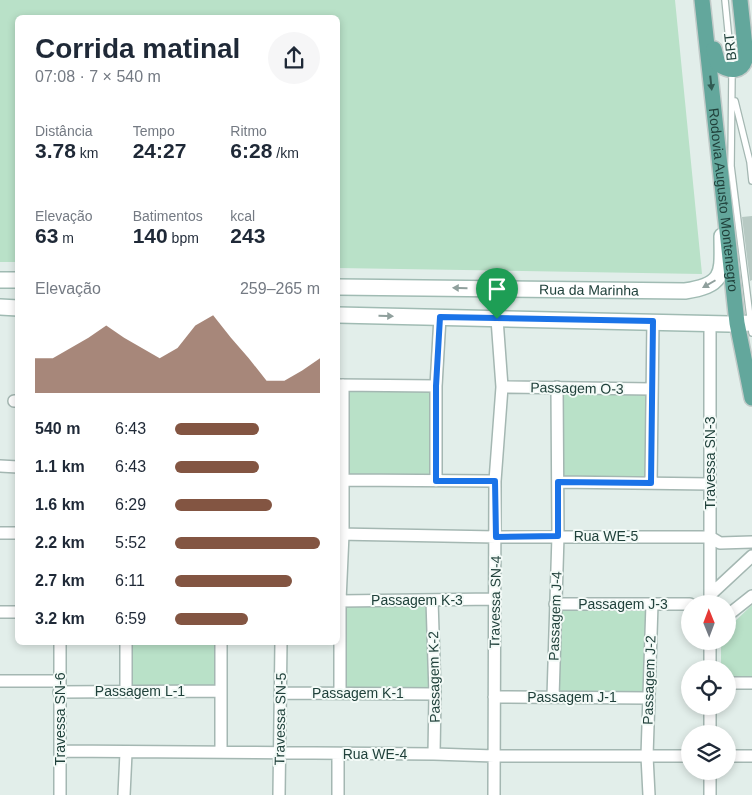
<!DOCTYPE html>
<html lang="pt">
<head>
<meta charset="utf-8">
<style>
  :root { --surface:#fff; --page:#f6f6f7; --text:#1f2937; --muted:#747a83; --accent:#835542 }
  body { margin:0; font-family:Arial,sans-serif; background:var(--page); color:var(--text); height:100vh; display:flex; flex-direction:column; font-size:19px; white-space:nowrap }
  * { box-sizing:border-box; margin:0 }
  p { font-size:16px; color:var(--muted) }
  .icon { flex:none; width:28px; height:28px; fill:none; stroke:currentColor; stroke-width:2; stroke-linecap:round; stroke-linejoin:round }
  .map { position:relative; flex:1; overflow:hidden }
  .drawer { position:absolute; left:15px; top:15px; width:325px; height:630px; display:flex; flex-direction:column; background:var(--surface); border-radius:8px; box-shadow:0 2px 8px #0003 }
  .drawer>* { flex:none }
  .needle { width:32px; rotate:359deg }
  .fabs { position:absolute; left:681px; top:595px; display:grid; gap:10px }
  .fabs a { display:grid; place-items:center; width:55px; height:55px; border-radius:50%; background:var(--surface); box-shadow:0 2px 8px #0003; font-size:25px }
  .pin { position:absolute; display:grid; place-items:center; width:42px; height:42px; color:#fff; margin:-51px -21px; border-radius:50% 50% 50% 0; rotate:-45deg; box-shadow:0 0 5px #0007 }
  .pin .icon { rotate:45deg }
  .round { display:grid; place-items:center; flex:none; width:52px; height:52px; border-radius:26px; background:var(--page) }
  .headline { display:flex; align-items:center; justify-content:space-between; height:85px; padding:0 20px }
  h1 { font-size:28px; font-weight:600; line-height:38px }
  .metrics { display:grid; grid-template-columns:repeat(3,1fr); gap:8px; height:85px; padding:5px 20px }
  .metrics div { display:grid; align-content:center }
  .metrics b { font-size:21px; font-weight:600 }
  .metrics small { font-size:14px; font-weight:400 }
  .metrics p { font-size:14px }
  .chart { height:140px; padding:10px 20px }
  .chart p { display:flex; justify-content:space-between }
  .chart svg { width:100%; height:90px; margin-top:5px; fill:var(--accent); opacity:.7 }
  ul { padding:0 20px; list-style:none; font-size:16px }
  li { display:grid; grid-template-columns:80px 60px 1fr; align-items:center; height:38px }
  li i { height:12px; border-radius:6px; background:var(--accent) }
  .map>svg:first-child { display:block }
  .green { fill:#b9e1c8 }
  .building { fill:#b7c9c3 }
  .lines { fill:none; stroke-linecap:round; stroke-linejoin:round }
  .service-casing { stroke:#a4b7b2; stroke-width:8 }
  .minor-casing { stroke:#a4b7b2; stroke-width:14 }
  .secondary-casing { stroke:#a0bbb3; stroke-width:18 }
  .primary-casing { stroke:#c1cac8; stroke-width:18 }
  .service { stroke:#fff; stroke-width:5.5 }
  .minor { stroke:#fff; stroke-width:11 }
  .secondary { stroke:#fff; stroke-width:15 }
  .primary { stroke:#63a79c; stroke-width:15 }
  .oneway { fill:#315a53 }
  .oneway2 { fill:#90a09d }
  .route-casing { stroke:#fff; stroke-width:10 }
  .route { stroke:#1a73e8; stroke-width:6 }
  .labels { text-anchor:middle; stroke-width:4; stroke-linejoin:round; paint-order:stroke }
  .street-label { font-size:14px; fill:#20413b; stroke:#f3faf7 }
</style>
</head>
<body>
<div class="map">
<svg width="752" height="795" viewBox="0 0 752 795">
  <rect width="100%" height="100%" fill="#e2eeea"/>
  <path class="green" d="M0,0H675L702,274L338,268V18H18L17,262H0Z
    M343,385L436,386V481L343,480Z
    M557,388L652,389L651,483L558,482Z
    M432,600L435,694L340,693V601Z
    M555,604H652L649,698L553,697Z
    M752,605V680L728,681V669H721V641H728V628Z
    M126,643H221V691H126Z"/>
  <path class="building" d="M752,216V280L750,281L742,217Z"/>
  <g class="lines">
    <defs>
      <path id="service" d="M725,0L732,71L731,166L752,333
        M735,101L750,162L752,181"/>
      <path id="minor" d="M338,385L436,386
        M502,387L652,389
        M14,401H18
        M0,466L18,467
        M343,480L495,481
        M436,481V386L440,317
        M558,482L710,484
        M651,483L653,321
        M0,533H18
        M338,534L496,537H710L720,543L752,542
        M710,595L752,556
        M432,600L435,694L434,754
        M340,601L495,599
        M555,604H690
        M710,604V323
        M0,612H18
        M728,615L752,596
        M710,641V669
        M60,642V795
        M126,642V691
        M221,642V752
        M0,681H59
        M728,683H752
        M59,692L221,691
        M281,693L435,694
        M340,693V601L343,534V385
        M494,697L649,698
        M553,697L558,536L557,387
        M710,706V734
        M60,751L434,754L494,756H690
        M728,756H752
        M124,795L126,753
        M279,795L281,642
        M338,795V754
        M494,795L495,481L502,387L497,319
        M649,795L647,756L652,604
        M710,795V771"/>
      <g id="secondary">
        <path d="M0,280H18"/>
        <path id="s1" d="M338,287L685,291C727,285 722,271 722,236"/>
        <path d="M0,307L18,308"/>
        <path d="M338,315L729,324L752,323"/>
      </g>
      <g id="primary">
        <path id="s2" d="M702,0L737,323L752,398"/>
        <path d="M714,49L718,64C730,72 743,73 746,56L740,0"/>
      </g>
    </defs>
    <use href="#service" class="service-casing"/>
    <use href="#minor" class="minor-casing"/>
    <use href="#secondary" class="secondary-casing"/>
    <use href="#primary" class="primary-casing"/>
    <use href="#service" class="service"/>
    <use href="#minor" class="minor"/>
    <use href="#secondary" class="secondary"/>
    <use href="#primary" class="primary"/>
  </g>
  <defs><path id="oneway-solid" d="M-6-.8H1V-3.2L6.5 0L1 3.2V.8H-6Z" transform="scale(1.25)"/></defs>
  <use class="oneway" href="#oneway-solid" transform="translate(711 83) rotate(84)"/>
  <g class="oneway2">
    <use href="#oneway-solid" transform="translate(709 284) rotate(150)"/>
    <use href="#oneway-solid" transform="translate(460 288) rotate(-179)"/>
    <use href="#oneway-solid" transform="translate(386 316) rotate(1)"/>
  </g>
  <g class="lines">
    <defs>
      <path id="route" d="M440,317L653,321L651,483L558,482V536L496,537L495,481H436V386Z"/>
    </defs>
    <use href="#route" class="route-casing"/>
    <use href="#route" class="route"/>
  </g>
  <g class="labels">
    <g class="street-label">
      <text transform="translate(730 47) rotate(-96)" y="5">BRT</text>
      <text dy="5" stroke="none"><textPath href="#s2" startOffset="201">Rodovia Augusto Montenegro</textPath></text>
      <text dy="5" stroke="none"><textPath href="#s1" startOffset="251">Rua da Marinha</textPath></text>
      <text transform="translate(577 388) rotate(1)" y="5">Passagem O-3</text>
      <text transform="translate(710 463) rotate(-90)" y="5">Travessa SN-3</text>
      <text x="606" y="541">Rua WE-5</text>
      <text x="417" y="605">Passagem K-3</text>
      <text transform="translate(495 602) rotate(-89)" y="5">Travessa SN-4</text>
      <text x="623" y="609">Passagem J-3</text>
      <text transform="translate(555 616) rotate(-88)" y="5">Passagem J-4</text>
      <text transform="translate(434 677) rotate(-91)" y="5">Passagem K-2</text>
      <text transform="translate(649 680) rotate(-88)" y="5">Passagem J-2</text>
      <text x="140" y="696">Passagem L-1</text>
      <text x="358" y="698">Passagem K-1</text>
      <text x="572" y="702">Passagem J-1</text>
      <text transform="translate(60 719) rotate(-90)" y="5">Travessa SN-6</text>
      <text transform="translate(280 719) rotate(-89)" y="5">Travessa SN-5</text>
      <text x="375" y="759">Rua WE-4</text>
    </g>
  </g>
</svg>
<div class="fabs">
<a><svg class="needle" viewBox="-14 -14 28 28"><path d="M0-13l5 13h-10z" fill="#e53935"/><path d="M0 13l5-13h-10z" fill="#747a83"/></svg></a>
<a><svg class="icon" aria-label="locate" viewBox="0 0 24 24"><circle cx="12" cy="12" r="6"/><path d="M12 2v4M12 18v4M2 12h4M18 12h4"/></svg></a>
<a><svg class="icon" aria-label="layers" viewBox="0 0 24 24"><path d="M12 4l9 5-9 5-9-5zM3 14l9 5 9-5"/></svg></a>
</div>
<div class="pin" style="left:497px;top:319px;background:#1e9e55"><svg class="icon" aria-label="arrive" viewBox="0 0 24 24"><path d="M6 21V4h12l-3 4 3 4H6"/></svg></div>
<section class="drawer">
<div class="headline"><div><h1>Corrida matinal</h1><p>07:08 · 7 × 540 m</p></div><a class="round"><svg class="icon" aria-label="share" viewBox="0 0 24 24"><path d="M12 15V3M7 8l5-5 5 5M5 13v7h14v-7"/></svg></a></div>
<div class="metrics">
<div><p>Distância</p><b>3.78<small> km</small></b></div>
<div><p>Tempo</p><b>24:27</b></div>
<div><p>Ritmo</p><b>6:28<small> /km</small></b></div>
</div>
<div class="metrics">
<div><p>Elevação</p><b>63<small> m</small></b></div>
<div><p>Batimentos</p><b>140<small> bpm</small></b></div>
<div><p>kcal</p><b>243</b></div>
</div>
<div class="chart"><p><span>Elevação</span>259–265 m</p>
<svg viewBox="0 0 160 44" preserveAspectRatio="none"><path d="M0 44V27L10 27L20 22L30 17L40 11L50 17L60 22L70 27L80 22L90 11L100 6L110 17L120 27L130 38L140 38L150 33L160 27V44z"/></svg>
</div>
<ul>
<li><b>540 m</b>6:43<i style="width:58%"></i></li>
<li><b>1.1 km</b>6:43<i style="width:58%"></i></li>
<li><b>1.6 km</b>6:29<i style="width:67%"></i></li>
<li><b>2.2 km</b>5:52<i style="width:100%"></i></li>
<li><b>2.7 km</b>6:11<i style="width:81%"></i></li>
<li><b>3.2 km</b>6:59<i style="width:50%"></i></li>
</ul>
</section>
</div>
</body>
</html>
